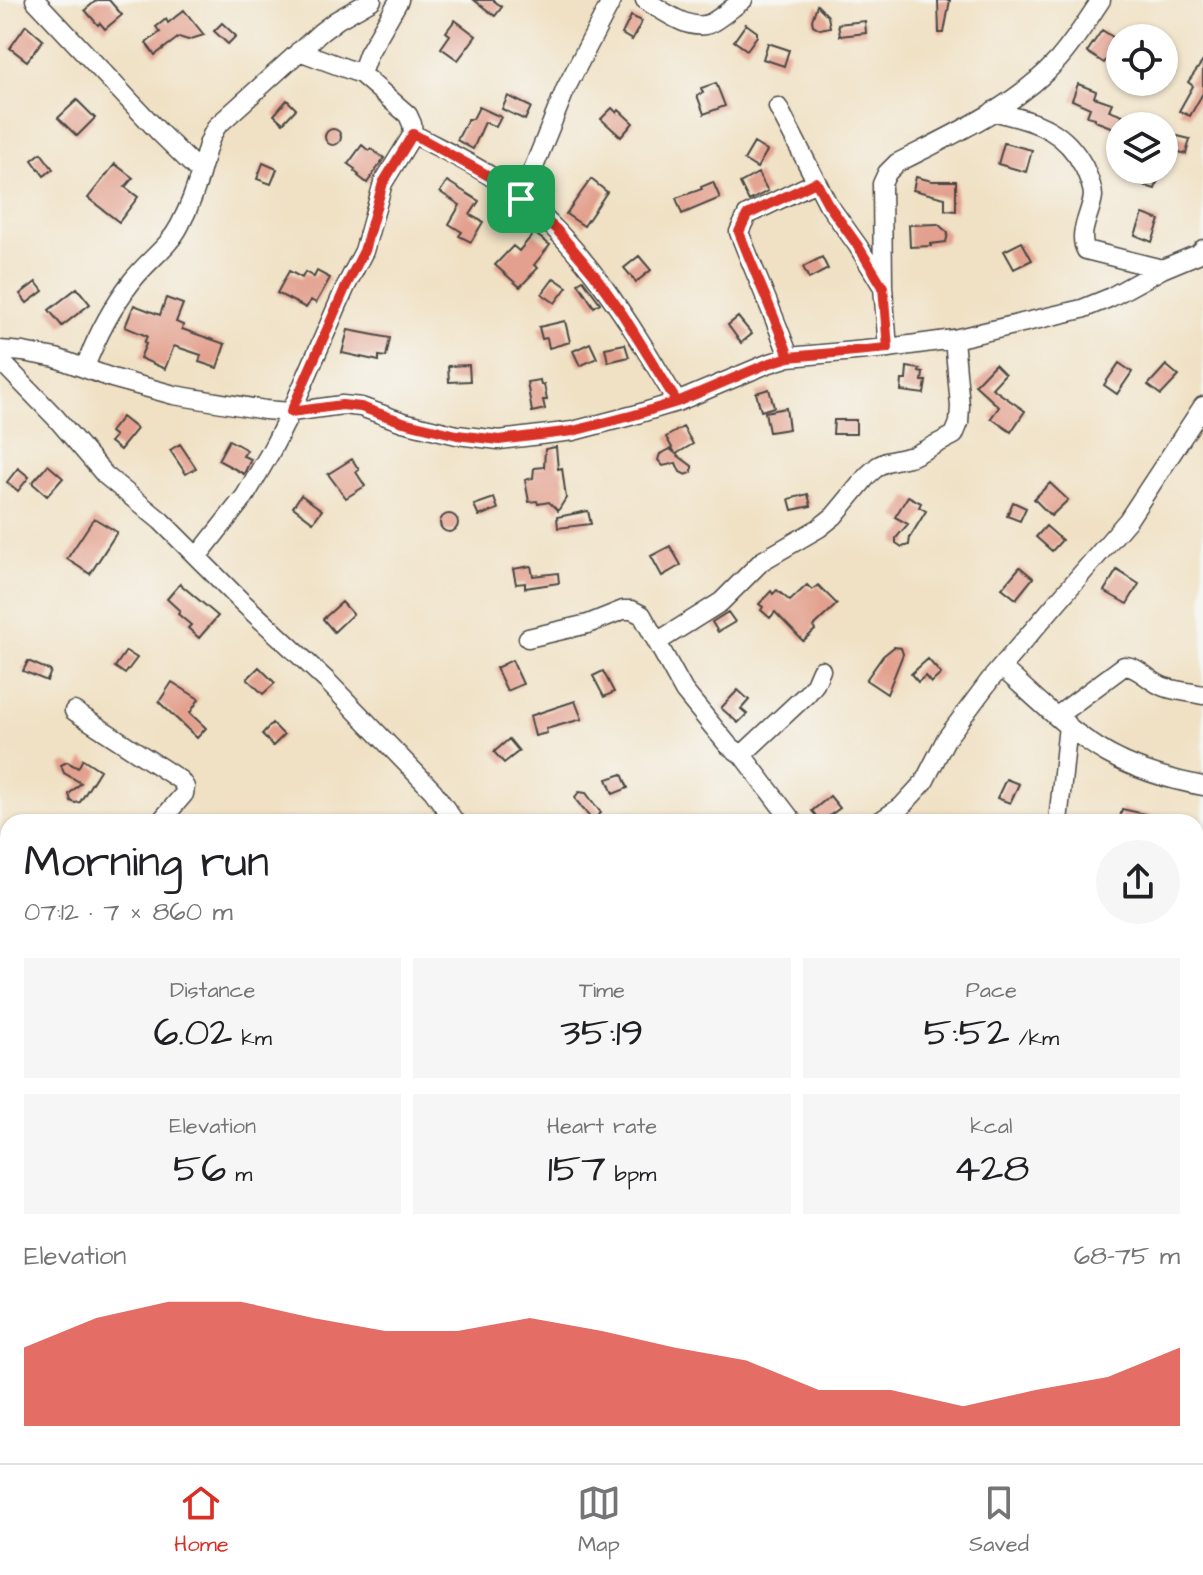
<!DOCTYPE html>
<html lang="en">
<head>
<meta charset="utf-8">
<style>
  :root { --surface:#fff; --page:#f6f6f6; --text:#202124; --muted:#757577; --line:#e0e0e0; --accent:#d93025 }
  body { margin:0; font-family:"Architects Daughter",sans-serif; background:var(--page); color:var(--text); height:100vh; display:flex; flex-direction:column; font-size:30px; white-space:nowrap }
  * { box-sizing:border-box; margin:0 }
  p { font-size:26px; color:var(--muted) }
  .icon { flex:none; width:44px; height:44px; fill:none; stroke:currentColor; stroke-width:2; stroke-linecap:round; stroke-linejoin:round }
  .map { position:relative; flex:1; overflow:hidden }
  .panel { position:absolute; left:0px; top:814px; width:1204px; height:650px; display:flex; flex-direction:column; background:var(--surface); border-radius:24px 24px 0 0; box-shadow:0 2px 6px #0004 }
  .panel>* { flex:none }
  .buttons { position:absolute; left:1106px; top:24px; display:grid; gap:16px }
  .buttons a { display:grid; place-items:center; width:72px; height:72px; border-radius:50%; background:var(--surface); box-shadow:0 2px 6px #0004; font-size:40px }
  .pin { position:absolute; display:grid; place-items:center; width:68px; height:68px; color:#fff; margin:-34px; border-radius:16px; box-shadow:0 4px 12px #0006 }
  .round { display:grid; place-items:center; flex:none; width:84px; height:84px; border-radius:42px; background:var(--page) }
  .summary { display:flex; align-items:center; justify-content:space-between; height:136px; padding:0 24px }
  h1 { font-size:44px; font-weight:600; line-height:60px }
  .stats { display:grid; grid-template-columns:repeat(3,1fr); gap:12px; height:136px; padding:8px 24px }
  .stats div { display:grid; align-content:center; border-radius:0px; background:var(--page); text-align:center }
  .stats b { font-size:40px; font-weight:600 }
  .stats small { font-size:22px; font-weight:400 }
  .stats p { font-size:22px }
  .chart { height:224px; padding:16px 24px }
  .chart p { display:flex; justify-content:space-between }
  .chart svg { width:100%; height:144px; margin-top:8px; fill:var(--accent); opacity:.7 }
  .tabs { display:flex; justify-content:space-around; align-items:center; height:112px; border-top:2px solid var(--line); background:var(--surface); font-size:22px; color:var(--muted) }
  .tabs a { display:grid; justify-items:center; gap:4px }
  .tabs .selected { color:var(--accent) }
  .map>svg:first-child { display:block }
  .building { fill:#e3a08e }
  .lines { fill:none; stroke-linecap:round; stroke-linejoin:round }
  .minor-casing { stroke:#494642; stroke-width:21 }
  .minor { stroke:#fff; stroke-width:18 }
  .route-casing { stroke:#fff; stroke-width:16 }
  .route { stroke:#d93025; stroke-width:10 }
</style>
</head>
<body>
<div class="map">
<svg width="1203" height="1463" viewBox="0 0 1203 1463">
  <rect width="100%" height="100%" fill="#f6f6f2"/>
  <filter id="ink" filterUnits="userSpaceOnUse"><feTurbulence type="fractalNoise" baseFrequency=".0125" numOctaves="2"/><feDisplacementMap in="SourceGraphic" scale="16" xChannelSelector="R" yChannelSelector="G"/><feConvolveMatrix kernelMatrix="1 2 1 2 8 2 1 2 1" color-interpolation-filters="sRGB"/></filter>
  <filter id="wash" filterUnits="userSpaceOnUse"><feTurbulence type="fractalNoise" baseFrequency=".006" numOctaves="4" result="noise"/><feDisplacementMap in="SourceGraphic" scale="32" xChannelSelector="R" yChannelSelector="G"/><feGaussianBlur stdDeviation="1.8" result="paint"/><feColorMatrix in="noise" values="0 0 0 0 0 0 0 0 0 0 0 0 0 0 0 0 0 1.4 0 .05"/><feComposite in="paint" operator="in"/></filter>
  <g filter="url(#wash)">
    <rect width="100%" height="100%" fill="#f0e1c4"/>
    <g id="blocks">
      <path class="building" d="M97,0H109L122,15L105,29L100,23L98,25L85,10Z
        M474,0H493L502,7L495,16Z
        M938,0H950L944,33H939Z
        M817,5L828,16L830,27L820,29L813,25L812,20Z
        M184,10L204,35L188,40L179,37L155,55L146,43L160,32L156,27L166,19L168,23Z
        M631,16L642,21L632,40L622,34Z
        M455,20L476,36L458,60L441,48L450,35L446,32Z
        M865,21L866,33L840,36L838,24Z
        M222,23L236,36L228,44L214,31Z
        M746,24L757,32V36L747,50L734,41Z
        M26,25L43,40L27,61L10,48Z
        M1102,30L1119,41L1104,63L1087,52Z
        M768,43L789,50L784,66L763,59Z
        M1203,61V93L1190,116L1179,111L1193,86L1188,82Z
        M716,83L725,106L704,114L697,95L703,93L701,88Z
        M1078,84L1096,91L1094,97L1112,103L1109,110L1123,115L1116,129L1095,121V118L1087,116L1090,108L1072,100Z
        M508,96L531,107L525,120L502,109Z
        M77,100L95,118L77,136L58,118Z
        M287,100L296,109L283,123L274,115Z
        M479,107L501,117L496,127L485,122L473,149L457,140L468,119H473Z
        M612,108L617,113L619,110L633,123L621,137L601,119Z
        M325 137a8 8 0 1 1 16 0a8 8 0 1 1-16 0Z
        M1169,134L1190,139L1186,154L1165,148Z
        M754,143L767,151L757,168L744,160Z
        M1004,143L1032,150L1026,172L998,164Z
        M362,145L369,151L371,149L384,158L367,183L358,176L359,175L354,171L355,169L348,164Z
        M41,153L53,169L44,176L32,160Z
        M263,163L277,169L271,184L257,179Z
        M115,164L133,178L125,187L138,197L119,222L88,198Z
        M1140,171L1159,177L1155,189L1136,183Z
        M758,173L768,191L749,201L740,183Z
        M916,177L932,181H956V211L945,210V198L913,190Z
        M591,179L607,192L584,226L566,214Z
        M447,181L479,201L470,215L483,222L471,242L459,236L462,232L449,224L460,205L440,192Z
        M713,182L720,198L682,214L676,198L702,189L701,187Z
        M1143,214L1160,220L1152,242L1135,235Z
        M938,224L948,233L946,242L931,244V246L910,247L909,225Z
        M534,233L550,245L534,265L538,268L520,287L495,265L513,246L519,251Z
        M1022,242L1032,260L1014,269L1004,251Z
        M639,256L651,270L636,282L624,268Z
        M822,257L828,269L809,279L803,267Z
        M289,271L302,278L305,272L314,277L317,271L330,278L316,303L311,300L306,308L277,293Z
        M554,278L567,287L555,303L542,294Z
        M583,280L600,303L594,307L578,283Z
        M36,282L43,291L27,303L20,294Z
        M77,288L90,304L62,326L49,310Z
        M166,298L183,304L176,322L183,325L182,329L225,344L217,368L199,362L201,355L174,346L165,369L140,358L146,344L144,343L147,336L125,327L134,305L160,315Z
        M738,317L752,334L741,343L728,325Z
        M565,321L570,342L549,348L547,338L542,339L539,327Z
        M348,330L390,338L386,357L379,356V361L342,353Z
        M590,343L597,358L580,366L573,351Z
        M625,344L629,357L608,362L605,348Z
        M1119,363L1132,372L1117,394L1104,385Z
        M995,364L1005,374L992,388L1025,411L1011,432L991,418L999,407L975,385Z
        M469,365L470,381L449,382L448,366Z
        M1166,365L1179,376L1161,395L1148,385Z
        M907,367L920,369L919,372L923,373L922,381H926L924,394L901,391L902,380H906Z
        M540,380L541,385L544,384L547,400H543L545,409L532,412L527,382Z
        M769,389L774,407L761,411L756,393Z
        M786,408L789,429L769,432L765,412Z
        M122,417L137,429L120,450L110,442L115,436L110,432Z
        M834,420H856V434H833Z
        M683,427L693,444L676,454L692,466V472L686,475L680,472L676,463L663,466L658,460L660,454L670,449L675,453L666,437Z
        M229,440L247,450L243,456L251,459L244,474L218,460Z
        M180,444L196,468L186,474L170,450Z
        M556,447L558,469L562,468L566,498L558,511L549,502L538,504L537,501L529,502L525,480L533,478L534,468L544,467L545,449Z
        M352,459L359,470L356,472L365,486L346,498L328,474Z
        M48,465L63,478L47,496L32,483Z
        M18,468L29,477L18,491L7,482Z
        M1050,483L1068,500L1051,516L1034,499Z
        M808,494L811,506L792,510L789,499Z
        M301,495L322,510L313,522L293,507Z
        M908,496L921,503L919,507L926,511L910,537L909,545L902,547L896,543V538L908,524L895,517Z
        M494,498L498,509L479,516L474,505Z
        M1013,502L1026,508L1020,521L1007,516Z
        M588,511L591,524L558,528L557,517Z
        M440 523a9 9 0 1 1 18 0a9 9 0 1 1-18 0Z
        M94,518L117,532L90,574L67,559Z
        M1046,526L1062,540L1052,551L1036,537Z
        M670,546L681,565L662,576L651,556Z
        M531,566L533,576L558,573L559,583L525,588V583L516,584L513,569Z
        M1020,567L1033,578L1016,599L1002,588Z
        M1117,570L1139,584L1127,604L1104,591Z
        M180,584L218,616L199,638L188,628L191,625L178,614L180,611L167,599Z
        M807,585L812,590L818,585L837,604L813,627L815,630L803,641L775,612L770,618L761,610L763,607L759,604L771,591L773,594L777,590L790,601Z
        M342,602L353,614L334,632L323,619Z
        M728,612L735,622L718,632L712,622Z
        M894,647L901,648L903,654L887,694L866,680L883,656Z
        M126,651L137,658L125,674L115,667Z
        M928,659L941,674L931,683L925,676L918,682L911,674Z
        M512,660L523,684L507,691L496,668Z
        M28,661L51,671L47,681L23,671Z
        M259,667L275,683L263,694L247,679Z
        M603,671L614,692L604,697L593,676Z
        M172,682L199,699L190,713L206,728L197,738L159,702Z
        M738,690L749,700L741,709L747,714L738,723L721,708Z
        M575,701L582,719L546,729L547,733L535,736L530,716Z
        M272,723L284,735L273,746L262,734Z
        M509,739L519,751L504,763L494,752Z
        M83,759L100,770L80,802L75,803L71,801L69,794L81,783L64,773L61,765L67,762L78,768Z
        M622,774L628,788L613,794L607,779Z
        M1006,779L1019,784L1010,803L997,798Z
        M579,792L586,793L601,813L592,820L576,800L575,797Z
        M830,796L840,808L821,822L812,811Z
        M1122,809L1158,817V822H1119Z"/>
    </g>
  </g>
  <g filter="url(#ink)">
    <use href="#blocks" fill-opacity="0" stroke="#494642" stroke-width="2"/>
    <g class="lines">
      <defs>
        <path id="minor" d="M35,0L160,133L200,172
          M645,0C662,10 690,33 711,23C722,17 733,7 743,0
          M299,51L361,74
          M778,107L828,204L858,246L881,284
          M993,111C1034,122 1063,127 1084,167C1088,176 1093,187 1093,196C1091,214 1077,233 1086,250L1162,269
          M413,134C441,149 472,163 498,181C578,235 629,321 677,402
          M521,199L566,88L612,0
          M888,348L883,287L882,184L887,173L897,163C952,135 1015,107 1058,60C1074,42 1087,21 1101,0
          M0,350L23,352L56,358L112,378L174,395L265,410L291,412L342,405L361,407L403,422L457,435L499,440L573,431L634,415L677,402L767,364L789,357L888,348L954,339L1082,309L1109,298L1162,269L1198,254L1203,249
          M789,357C774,314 755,274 739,232L747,215L816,182
          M0,360L56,418L105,475L161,521L242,602L327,681L433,791L455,822
          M85,367C97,336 112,307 132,281C147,261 169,247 180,225C190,206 197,186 202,167C206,152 208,140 217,126L321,32L337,20L372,0
          M197,557L245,496L270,453L291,412L346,286L364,251L383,183L413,134L412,124L408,115L361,74L368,54L399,0
          M528,638L588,624L623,610H632L642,615L684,691L728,745L742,755L793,822
          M657,642L721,602L762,561L819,528L834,516L868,475L878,466L886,462L913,456L954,435L959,423L960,406L954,339
          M1001,667C1035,697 1069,732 1108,754C1137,770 1171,780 1203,786
          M74,711L180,780L185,787L184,794L160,822
          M1057,716L1124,666C1139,666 1149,682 1164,687C1176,691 1190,692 1203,695
          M742,755L807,694L815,684L821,670
          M879,822L901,807L924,782L946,739L990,680L1128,520L1203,406
          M1058,822L1068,725
          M0,878L8,874
          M0,899L8,911
          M1196,1005L1203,995
          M0,1042L8,1053
          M1196,1134H1203
          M0,1142L8,1143
          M963,1456L976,1463
          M262,1463L265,1456
          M581,1463L582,1456
          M891,1463L893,1456"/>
      </defs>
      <use href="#minor" class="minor-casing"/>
      <use href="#minor" class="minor"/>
    </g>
  </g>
  <g class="lines" filter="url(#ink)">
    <defs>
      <path id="route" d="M521,199L498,181L413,134L383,183L364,251L346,286L291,412L342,405L361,407L403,422L457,435L499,440L573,431L634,415L677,402L767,364L789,357L888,348L883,287L858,246L828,204L816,182L747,215L739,232C755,274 774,314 789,357L767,364L677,402L623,315L594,274L556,229L521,199"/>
    </defs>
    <use href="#route" class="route-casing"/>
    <use href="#route" class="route"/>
  </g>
</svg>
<div class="buttons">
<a><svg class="icon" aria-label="locate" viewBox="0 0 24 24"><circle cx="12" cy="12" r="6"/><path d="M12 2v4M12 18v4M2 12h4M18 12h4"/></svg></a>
<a><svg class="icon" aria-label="layers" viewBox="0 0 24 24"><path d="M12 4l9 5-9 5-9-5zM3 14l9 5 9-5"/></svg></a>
</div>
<div class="pin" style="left:521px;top:199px;background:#1e9e55"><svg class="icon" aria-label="arrive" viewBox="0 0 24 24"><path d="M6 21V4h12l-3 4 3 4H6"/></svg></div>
<section class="panel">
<div class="summary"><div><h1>Morning run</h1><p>07:12 · 7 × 860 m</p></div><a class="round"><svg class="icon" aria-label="share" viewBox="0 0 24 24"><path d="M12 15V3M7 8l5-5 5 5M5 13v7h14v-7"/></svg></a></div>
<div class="stats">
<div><p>Distance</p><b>6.02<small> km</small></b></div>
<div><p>Time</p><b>35:19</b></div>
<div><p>Pace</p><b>5:52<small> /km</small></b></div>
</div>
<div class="stats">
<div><p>Elevation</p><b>56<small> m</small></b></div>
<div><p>Heart rate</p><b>157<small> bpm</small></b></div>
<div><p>kcal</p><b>428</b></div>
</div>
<div class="chart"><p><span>Elevation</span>68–75 m</p>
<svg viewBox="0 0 160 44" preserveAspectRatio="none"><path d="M0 44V20L10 11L20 6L30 6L40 11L50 15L60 15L70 11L80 15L90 20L100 24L110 33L120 33L130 38L140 33L150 29L160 20V44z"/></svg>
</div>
</section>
</div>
<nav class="tabs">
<a class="selected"><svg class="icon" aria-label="home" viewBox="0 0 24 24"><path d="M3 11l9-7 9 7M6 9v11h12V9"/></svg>Home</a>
<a><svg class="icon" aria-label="map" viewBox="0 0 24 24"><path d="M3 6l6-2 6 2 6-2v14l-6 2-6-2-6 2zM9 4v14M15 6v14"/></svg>Map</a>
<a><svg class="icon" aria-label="saved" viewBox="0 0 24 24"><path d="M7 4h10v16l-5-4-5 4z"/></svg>Saved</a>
</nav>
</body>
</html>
